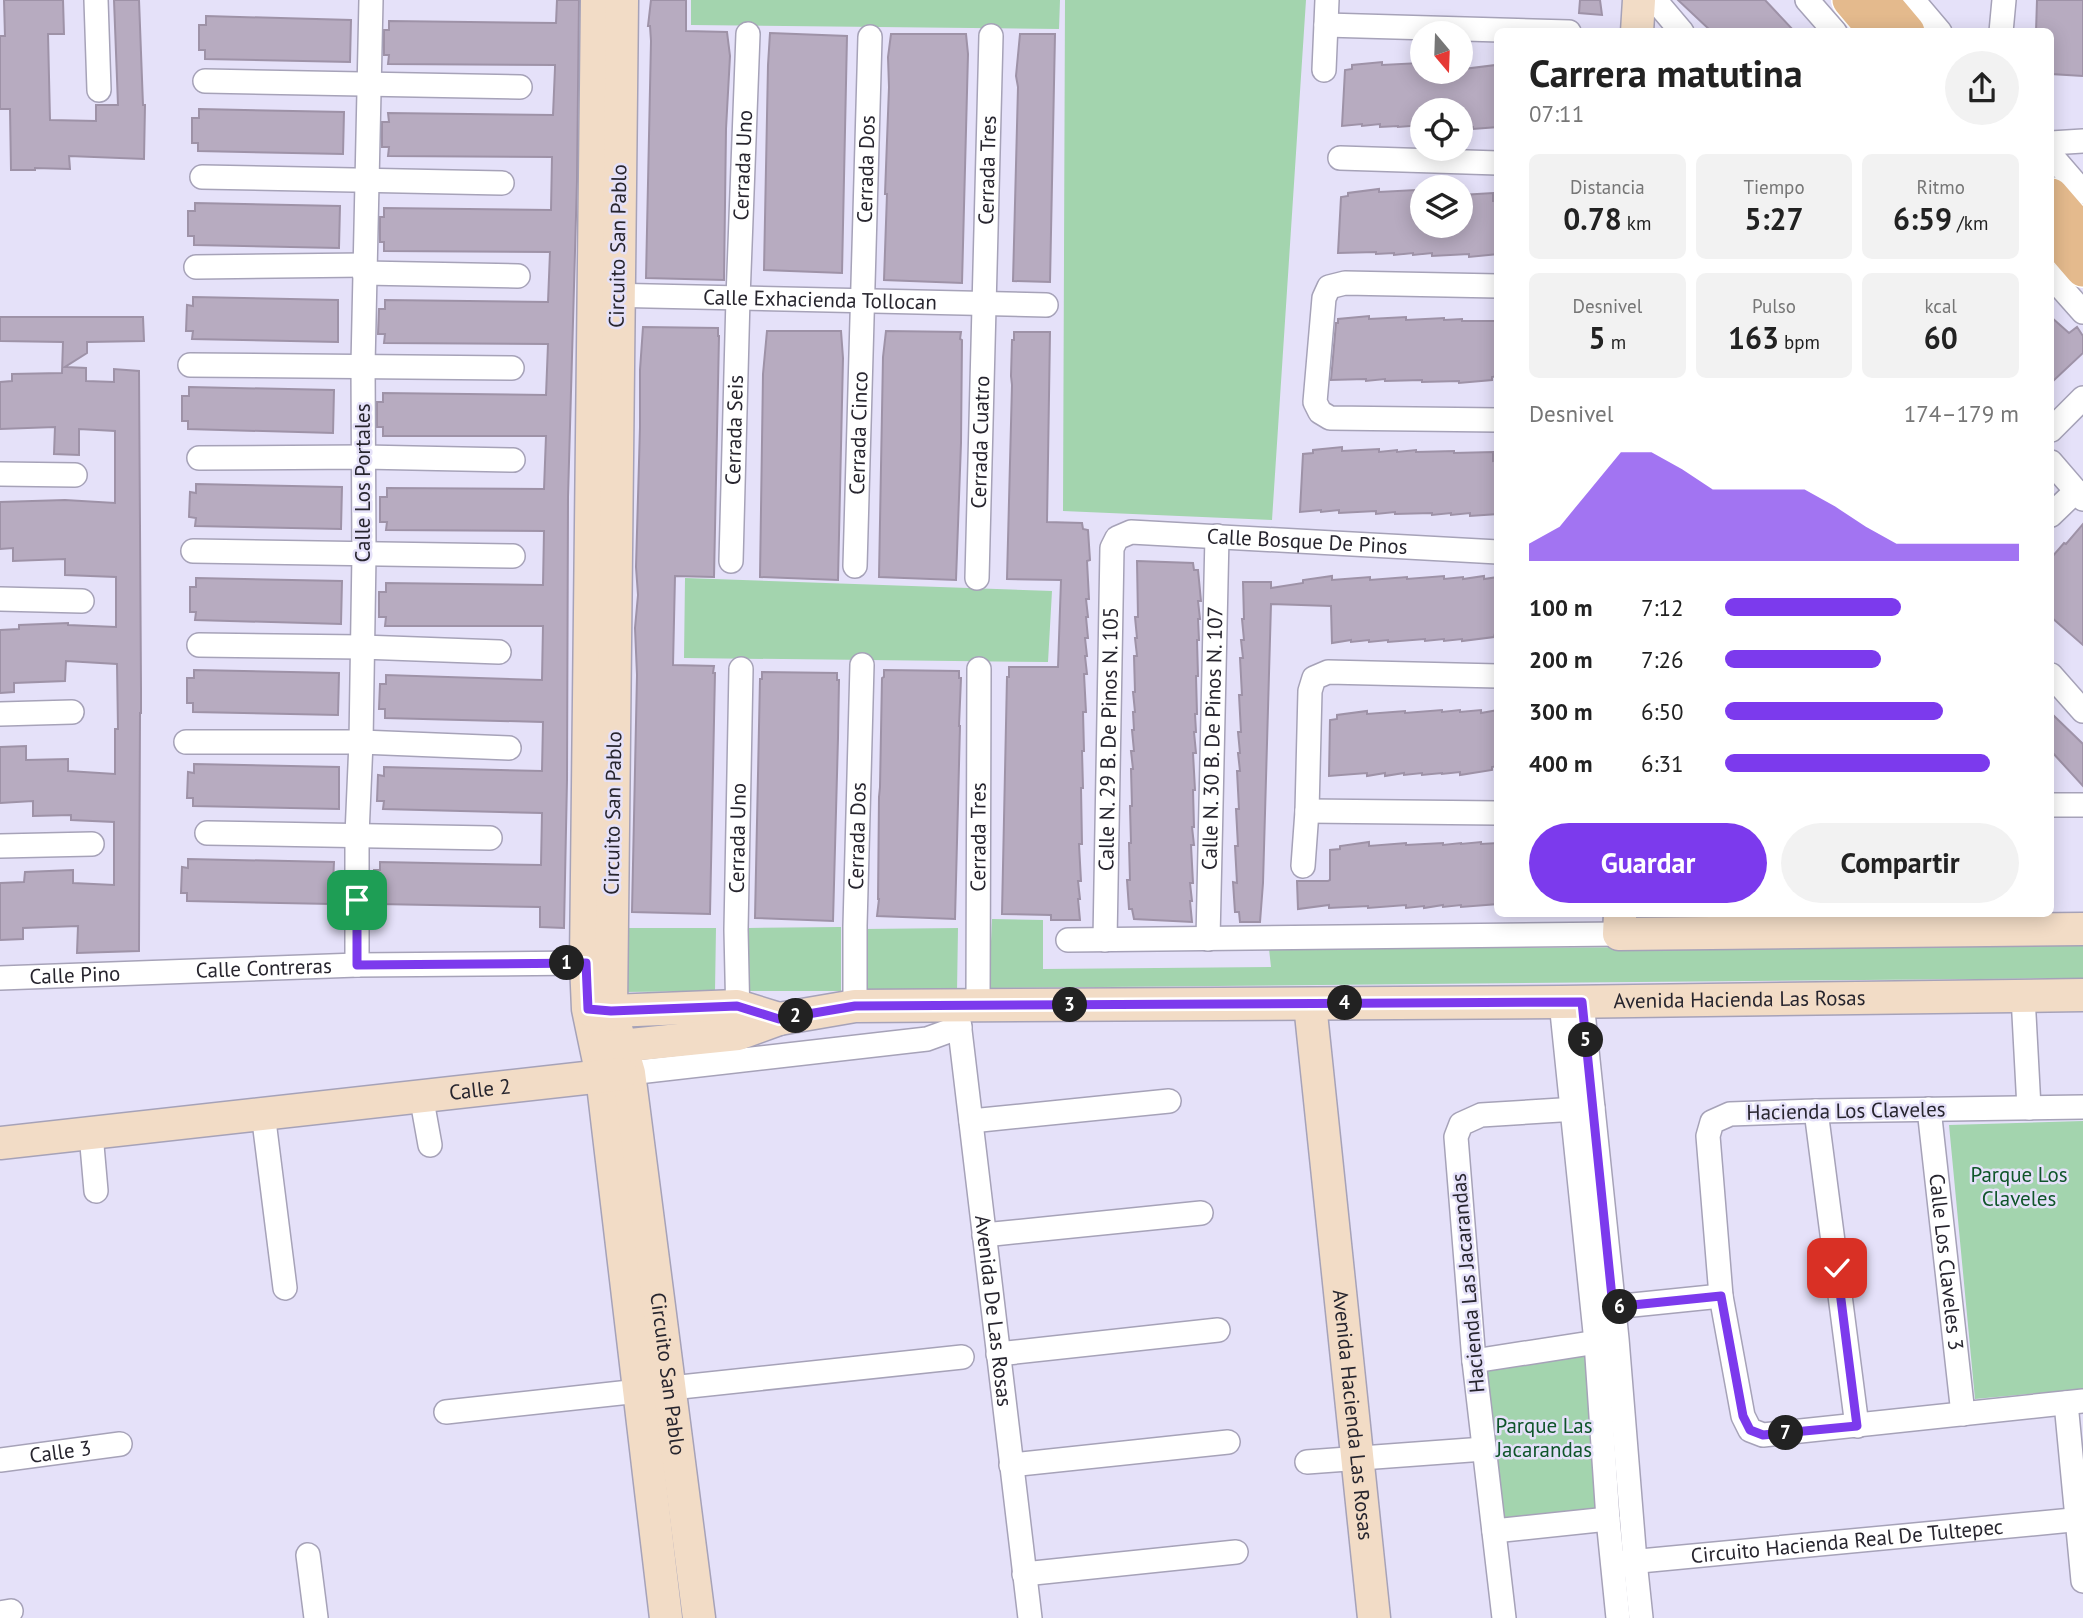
<!DOCTYPE html>
<html lang="es">
<head>
<meta charset="utf-8">
<style>
  :root { --surface:#fff; --page:#f2f2f2; --text:#222; --muted:#767676; --accent:#7c3aed }
  body { margin:0; font-family:"PT Sans",sans-serif; background:var(--page); color:var(--text); height:100vh; display:flex; flex-direction:column; font-size:26px; white-space:nowrap }
  * { box-sizing:border-box; margin:0 }
  p { font-size:23px; color:var(--muted) }
  .icon { flex:none; width:38px; height:38px; fill:none; stroke:currentColor; stroke-width:2; stroke-linecap:round; stroke-linejoin:round }
  .map { position:relative; flex:1; overflow:hidden }
  .drawer { position:absolute; left:1494px; top:28px; width:560px; height:889px; display:flex; flex-direction:column; background:var(--surface); border-radius:10px; box-shadow:0 4px 18px #0003 }
  .drawer>* { flex:none }
  .needle { width:46px; rotate:161deg }
  .tools { position:absolute; left:1410px; top:21px; display:grid; gap:14px }
  .tools a { display:grid; place-items:center; width:63px; height:63px; border-radius:50%; background:var(--surface); box-shadow:0 4px 18px #0003; font-size:35px }
  .pin { position:absolute; display:grid; place-items:center; width:60px; height:60px; color:#fff; margin:-30px; border-radius:14px; box-shadow:0 4px 10px #0006 }
  .km { position:absolute; width:35px; height:35px; margin:-18px; border-radius:50%; background:#222; color:#fff; font-size:19px; line-height:35px; text-align:center }
  .round { display:grid; place-items:center; flex:none; width:74px; height:74px; border-radius:37px; background:var(--page) }
  .head { display:flex; align-items:center; justify-content:space-between; height:119px; padding:0 35px }
  h1 { font-size:38px; font-weight:700; line-height:52px }
  .stats { display:grid; grid-template-columns:repeat(3,1fr); gap:10px; height:119px; padding:7px 35px }
  .stats div { display:grid; align-content:center; border-radius:10px; background:var(--page); text-align:center }
  .stats b { font-size:30px; font-weight:700 }
  .stats small { font-size:19px; font-weight:400 }
  .stats p { font-size:19px }
  .chart { height:196px; padding:14px 35px }
  .chart p { display:flex; justify-content:space-between }
  .chart svg { width:100%; height:126px; margin-top:7px; fill:var(--accent); opacity:.7 }
  .primary-button { display:flex; gap:14px; margin-top:auto; padding:14px 35px }
  .primary-button a { flex:1; height:80px; border-radius:42px; background:var(--accent); color:#fff; font-size:28px; font-weight:700; line-height:80px; text-align:center }
  .primary-button a+a { background:var(--page); color:var(--text) }
  ul { padding:0 35px; list-style:none; font-size:23px }
  li { display:grid; grid-template-columns:112px 84px 1fr; align-items:center; height:52px }
  li i { height:18px; border-radius:9px; background:var(--accent) }
  .map>svg:first-child { display:block }
  .green { fill:#a3d4ae }
  .building { fill:#b7abc0; stroke:#9e92a7; stroke-width:2 }
  .lines { fill:none; stroke-linecap:round; stroke-linejoin:round }
  .street-casing { stroke:#a6a2b8; stroke-width:26 }
  .secondary-casing { stroke:#a6a2b8; stroke-width:35 }
  .primary-casing { stroke:#fff; stroke-width:38 }
  .street { stroke:#fff; stroke-width:23 }
  .secondary { stroke:#f2dcc6; stroke-width:32 }
  .primary { stroke:#e4ba8d; stroke-width:35 }
  .route-casing { stroke:#fff; stroke-width:14 }
  .route { stroke:#7c3aed; stroke-width:9 }
  .labels { text-anchor:middle; stroke-width:5; stroke-linejoin:round; paint-order:stroke }
  .street-label { font-size:21px; fill:#27252e; stroke:#e5e1f9 }
  .park-label { font-size:21px; fill:#0f552a; stroke:#e5e1f9 }
</style>
</head>
<body>
<div class="map">
<svg width="2083" height="1618" viewBox="0 0 2083 1618">
  <rect width="100%" height="100%" fill="#e5e1f9"/>
  <path class="green" d="M691,0H1060L1059,29L691,25Z
    M1065,0H1306L1272,520L1063,511Z
    M685,578L1052,591L1048,662L684,658Z
    M992,919L1043,920V969L1271,967L1269,949L2083,945V978L989,988Z
    M841,927V991H749L748,928Z
    M622,928H716L715,991L623,992Z
    M958,928L957,992L866,993L864,929Z
    M2083,1121V1389L1975,1399L1949,1125Z
    M1586,1356L1604,1507L1501,1520L1483,1369Z"/>
  <path class="building" d="M4,0H63L64,34H48L50,120L96,121V105H118L114,0H139L143,105H145L144,159L69,156L70,169L35,168V170H11L10,109H0V36H5Z
    M557,0H579L577,181L568,497L567,780L564,928L540,927V907L379,904L380,895H373L374,870H380V862L541,865L542,813L383,809L384,801H377L378,775L384,776V767L542,771L543,722L385,718V709H379L380,684H386V675L542,680L543,626H385L386,617H379V592H386V583L543,585L544,531L386,530L387,522H380V497H387V488L544,489L546,436H383V427H377V402H383V393L546,395L548,344L384,343L385,334H378L379,309H385V300L548,302L550,252L384,251V242H380V217H384V208L551,210L552,157L388,156L389,147H382V122H389L388,113L553,115L555,68V65L388,64L389,55H384V30H389V21L556,23Z
    M651,0H686V31L727,32L730,56L726,129L724,280L646,278L651,41L650,26H648Z
    M1580,0H1600L1602,15L1579,13Z
    M1678,0H1765L1795,32H1712Z
    M2037,0H2083V76L2051,74V32H2036Z
    M206,16L351,20L350,62L205,59V50H199V25H206Z
    M770,33L847,36L842,273L764,270L768,65Z
    M891,34H966L968,54L962,283L884,280L887,194H885L889,87L888,57Z
    M1020,34H1055L1050,282L1013,281L1018,87L1016,76Z
    M1382,62V65L1420,63V72H1464V69L1496,65L1498,127L1473,129V127L1461,128V110H1423V125L1398,127V126L1380,127V124L1362,126V124L1342,126L1345,70L1352,69V65Z
    M199,109L344,112L343,154L198,151V143H192V118H199Z
    M1379,189V192L1416,190V199L1423,198V227L1461,228V195L1493,193V201H1498V254L1469,257V254L1432,256V253L1413,255V253L1394,255V253L1376,254V252L1338,253L1341,197L1348,196V193Z
    M195,203L340,206L339,248L194,245V236H188V211H195Z
    M193,297L338,300V342L192,339L193,331H186L187,305L193,306Z
    M1369,316V319L1406,317V320L1444,318V320L1462,319V321H1498V376L1492,377V380L1459,383V381L1422,382V380L1385,381V379L1366,381V379L1331,380L1336,323H1338V319Z
    M0,317H143L144,341L87,342V353L65,367L86,368V381L114,382V369L139,371L141,688V713H140L139,951L77,953L78,926L23,928V939L0,940V883L24,882L25,872L73,870V883L114,885V822L71,820V815L33,816V801L0,803V747L26,746V760L68,759V771L115,774V729H118L117,664L66,661L65,681L14,683V692L0,693V630L19,629V625L68,623V625L116,627V577L65,575V559L13,561V548L0,549V502L65,500L115,503V431L79,429V455L54,454L55,427L0,429V382L12,381V374L62,373L63,342L0,341Z
    M2051,317L2069,333L2077,327L2083,336V353L2051,383Z
    M643,327L718,328V336H719L714,577L675,576L673,665L714,666L713,673H715L710,914L632,912L637,675L635,628L638,595L636,567L640,427V370Z
    M767,331H841L843,358L838,580L760,577L763,374Z
    M886,331L961,332L960,339L962,340L961,443L956,580L879,577L883,357Z
    M1014,332H1050L1047,522L1082,523L1083,529L1088,530L1090,560L1087,561L1089,599H1086L1088,617H1086L1088,638H1085L1087,656H1085L1087,674H1084L1086,712H1083L1084,751H1082L1083,788H1081L1082,844H1079L1081,881H1078L1080,899H1078L1080,920H1051V915L1002,914L1007,677H1009V667H1058L1061,580L1007,579L1012,385L1011,376L1012,340H1014Z
    M189,387L334,390L333,433L188,429V421H182V396H189Z
    M1342,447V451L1379,449V452L1397,450V452L1416,450V452L1454,451V453L1493,452V461L1498,460V514L1470,516V513L1451,515V513L1432,515V513L1395,514V512L1376,514V511L1339,513V510L1321,512V510L1300,512L1303,454L1313,453V450Z
    M196,484L342,487L341,529L195,526L196,518L189,517L190,492L196,493Z
    M2083,524V645L2051,617V558L2064,543L2066,544Z
    M1137,561L1193,563L1194,570H1198L1201,601H1198L1200,619H1198L1199,640H1197L1198,676H1196L1197,714H1195L1196,732H1194L1196,753H1193L1195,790H1193L1194,827H1192L1194,845H1191L1193,883H1190L1192,901H1190L1192,922L1134,919L1132,909H1129L1127,880H1130L1129,843H1131L1130,806H1132L1131,769H1133L1131,751H1134L1132,730H1134L1133,712H1135L1133,692H1135L1134,656H1137L1135,638H1137L1135,617H1138Z
    M1332,576V580L1370,577V580L1407,577V579L1444,576V579L1463,577V579L1484,576V579L1498,577V633H1495L1494,637L1462,641V639L1444,641V639L1425,641V639L1388,642V640L1369,642V640L1351,642V640L1332,643L1331,606L1271,604L1263,883L1260,922H1240L1239,912H1235L1233,882L1237,883L1235,846H1238L1236,809H1239L1237,771H1240L1238,753H1240L1238,732H1241L1239,695H1242L1240,658H1243L1241,640H1244L1242,619H1244L1243,582H1271V588L1303,583V580Z
    M196,578L342,581L341,624L195,620L196,612H190V587H196Z
    M194,670L339,673L338,715L193,712V703H187V678H194Z
    M884,670L959,671V678H961L959,726H960L955,919L877,916L879,899H878L879,797L880,787L882,678L884,677Z
    M762,672L837,673V680H839L838,738L833,921L755,918L760,679H762Z
    M1442,710V712L1460,710V712L1481,710V713L1498,710V766L1492,767V770L1460,775V772L1442,774V773L1422,775V773L1404,775V773L1385,776V773L1367,776V773L1329,776L1330,720L1337,719V715L1367,711V714L1405,711V713Z
    M2051,713L2083,744V786L2051,751Z
    M194,764L339,767V809L193,806V798H187L188,772L194,773Z
    M1369,842V846L1406,843V845L1443,843V845L1461,843V844L1481,842V844L1498,843V904L1461,907V905L1443,907V905L1424,908V906L1406,908V905L1368,908V906L1329,908V905L1298,909L1297,881H1328L1330,880V850L1340,849V846Z
    M188,859L334,862L332,904L187,901V893H181L182,867L188,868Z"/>
  <g class="lines">
    <defs>
      <g id="street">
        <path d="M96,0L99,90"/>
        <path d="M1655,0L1682,32"/>
        <path d="M1807,0L1835,32"/>
        <path d="M1913,0L1940,32"/>
        <path d="M1326,25L1569,32"/>
        <path d="M2001,32L2004,0"/>
        <path d="M1324,70L1327,0"/>
        <path d="M205,81L520,87"/>
        <path d="M2051,143L2083,141"/>
        <path d="M2051,155L2083,192"/>
        <path d="M1340,158L1498,163"/>
        <path d="M202,177L502,183"/>
        <path d="M196,267L365,265"/>
        <path d="M364,273L518,276"/>
        <path d="M2051,276L2083,312"/>
        <path d="M1498,286L1345,283L1329,287L1324,298L1315,402L1320,412L1330,418L1498,420"/>
        <path id="s1" d="M605,295L1046,305"/>
        <path d="M190,365L512,368"/>
        <path d="M2051,430L2083,398"/>
        <path d="M199,458L364,457L513,460"/>
        <path d="M2051,462L2083,499"/>
        <path d="M0,474L75,475"/>
        <path d="M2051,515L2076,491"/>
        <path d="M193,551L513,556"/>
        <path id="s2" d="M731,561L738,298L748,34"/>
        <path id="s3" d="M855,566L870,37"/>
        <path id="s4" d="M977,578L991,36"/>
        <path d="M0,599L82,601"/>
        <path d="M199,645L362,647L499,652"/>
        <path d="M2051,675L2083,711"/>
        <path d="M0,714L72,712"/>
        <path d="M186,742H361L509,748"/>
        <path d="M2051,805H2083"/>
        <path d="M1307,811L1498,813"/>
        <path d="M207,833L490,838"/>
        <path d="M0,846L92,844"/>
        <path d="M1303,866L1307,811L1310,691L1314,678L1328,672L1498,676"/>
        <path id="s5" d="M1208,939L1217,536"/>
        <path d="M1068,940L1619,934"/>
        <path id="s6" d="M1105,940L1112,548L1117,538L1131,532L1498,552"/>
        <path d="M357,965V835L361,742L364,554L363,365L371,0"/>
        <path id="s7" d="M0,978L357,965L586,963"/>
        <path d="M2023,996L2029,1108"/>
        <path d="M1561,1002L1596,1342L1608,1519L1618,1618"/>
        <path d="M1582,1002L1617,1339L1635,1561L1641,1618"/>
        <path id="s8" d="M957,1005L1030,1618"/>
        <path id="s9" d="M978,1005L979,669"/>
        <path id="s10" d="M855,1006V926L862,665"/>
        <path id="s11" d="M738,1020L736,930L741,669"/>
        <path d="M629,1073L927,1039L960,1027"/>
        <path d="M421,1095L430,1145"/>
        <path d="M2083,1107L1816,1111L1730,1114L1712,1122L1708,1136L1721,1296L1743,1416L1750,1430L1763,1435L2083,1401"/>
        <path id="s12" d="M1929,1109L1963,1414"/>
        <path d="M1816,1111L1857,1426"/>
        <path d="M263,1113L285,1288"/>
        <path d="M971,1121L1169,1101"/>
        <path d="M91,1134L96,1191"/>
        <path d="M984,1235L1201,1213"/>
        <path d="M1613,1307L1721,1296"/>
        <path d="M998,1354L1218,1330"/>
        <path d="M1474,1361L1610,1340"/>
        <path d="M671,1388L962,1357"/>
        <path d="M2066,1403L2083,1581"/>
        <path d="M446,1412L639,1391"/>
        <path id="s13" d="M0,1460L120,1444"/>
        <path d="M1307,1462L1484,1449"/>
        <path d="M1011,1465L1228,1442"/>
        <path d="M1494,1531L1608,1519"/>
        <path d="M308,1555L316,1618"/>
        <path id="s14" d="M1619,1563L2083,1519"/>
        <path d="M1024,1574L1236,1552"/>
        <path d="M0,1613L11,1611"/>
        <path d="M1504,1618L1474,1361L1456,1137L1461,1124L1481,1115L1593,1108"/>
      </g>
      <g id="secondary">
        <path d="M597,0L586,963L588,1009L602,1076L666,1618"/>
        <path id="s15" d="M622,0L611,1011L629,1073L699,1618"/>
        <path d="M1637,32L1639,0"/>
        <path d="M1620,914L1619,934L2083,929"/>
        <path id="s16" d="M1310,1004L1374,1618"/>
        <path d="M590,1010L611,1011L737,1006L779,1019"/>
        <path id="s17" d="M601,1048L738,1034L779,1019L855,1006L1561,1002L2083,995"/>
        <path id="s18" d="M0,1143L621,1074"/>
      </g>
      <path id="primary" d="M1850,0L1877,32
        M1880,0L1907,32
        M2051,196L2083,233
        M2051,232L2083,269"/>
    </defs>
    <use href="#street" class="street-casing"/>
    <use href="#secondary" class="secondary-casing"/>
    <use href="#primary" class="primary-casing"/>
    <use href="#street" class="street"/>
    <use href="#secondary" class="secondary"/>
    <use href="#primary" class="primary"/>
  </g>
  <g class="lines">
    <defs>
      <path id="route" d="M357,900V965L586,963L588,1009L611,1011L737,1006L779,1019L855,1006L1582,1002L1613,1307L1721,1296L1743,1416L1750,1430L1763,1435L1857,1426L1837,1268"/>
    </defs>
    <use href="#route" class="route-casing"/>
    <use href="#route" class="route"/>
  </g>
  <g class="labels">
    <g class="street-label">
      <text dy="7" stroke="none"><textPath href="#s2" startOffset="396">Cerrada Uno</textPath></text>
      <text dy="7" stroke="none"><textPath href="#s3" startOffset="397">Cerrada Dos</textPath></text>
      <text dy="7" stroke="none"><textPath href="#s4" startOffset="408">Cerrada Tres</textPath></text>
      <text transform="translate(618 246) rotate(-89)" y="7">Circuito San Pablo</text>
      <text dy="7" stroke="none"><textPath href="#s1" startOffset="215">Calle Exhacienda Tollocan</textPath></text>
      <text dy="7" stroke="none"><textPath href="#s2" startOffset="131">Cerrada Seis</textPath></text>
      <text dy="7" stroke="none"><textPath href="#s3" startOffset="133">Cerrada Cinco</textPath></text>
      <text dy="7" stroke="none"><textPath href="#s4" startOffset="136">Cerrada Cuatro</textPath></text>
      <text transform="translate(363 483) rotate(-90)" y="7">Calle Los Portales</text>
      <text dy="7" stroke="none"><textPath href="#s6" startOffset="595">Calle Bosque De Pinos</textPath></text>
      <text dy="7" stroke="none"><textPath href="#s5" startOffset="201">Calle N. 30 B. De Pinos N. 107</textPath></text>
      <text dy="7" stroke="none"><textPath href="#s6" startOffset="201">Calle N. 29 B. De Pinos N. 105</textPath></text>
      <text transform="translate(613 813) rotate(-89)" y="7">Circuito San Pablo</text>
      <text dy="7" stroke="none"><textPath href="#s10" startOffset="170">Cerrada Dos</textPath></text>
      <text dy="7" stroke="none"><textPath href="#s9" startOffset="168">Cerrada Tres</textPath></text>
      <text dy="7" stroke="none"><textPath href="#s11" startOffset="182">Cerrada Uno</textPath></text>
      <text dy="7" stroke="none"><textPath href="#s7" startOffset="264">Calle Contreras</textPath></text>
      <text dy="7" stroke="none"><textPath href="#s7" startOffset="75">Calle Pino</textPath></text>
      <text dy="7" stroke="none"><textPath href="#s17" startOffset="1143">Avenida Hacienda Las Rosas</textPath></text>
      <text dy="7" stroke="none"><textPath href="#s18" startOffset="483">Calle 2</textPath></text>
      <text transform="translate(1846 1111) rotate(-1)" y="7">Hacienda Los Claveles</text>
      <text dy="7" stroke="none"><textPath href="#s12" startOffset="154">Calle Los Claveles 3</textPath></text>
      <text transform="translate(1468 1283) rotate(-95)" y="7">Hacienda Las Jacarandas</text>
      <text dy="7" stroke="none"><textPath href="#s8" startOffset="308">Avenida De Las Rosas</textPath></text>
      <text dy="7" stroke="none"><textPath href="#s15" startOffset="1379">Circuito San Pablo</textPath></text>
      <text dy="7" stroke="none"><textPath href="#s16" startOffset="413">Avenida Hacienda Las Rosas</textPath></text>
      <text dy="7" stroke="none"><textPath href="#s13" startOffset="61">Calle 3</textPath></text>
      <text dy="7" stroke="none"><textPath href="#s14" startOffset="229">Circuito Hacienda Real De Tultepec</textPath></text>
    </g>
    <g class="park-label">
      <text x="2019" y="1182">Parque Los<tspan x="2019" dy="24">Claveles</tspan></text>
      <text x="1544" y="1433">Parque Las<tspan x="1544" dy="24">Jacarandas</tspan></text>
    </g>
  </g>
</svg>
<div class="tools">
<a><svg class="needle" viewBox="-14 -14 28 28"><path d="M0-13l5 13h-10z" fill="#e53935"/><path d="M0 13l5-13h-10z" fill="#767676"/></svg></a>
<a><svg class="icon" aria-label="locate" viewBox="0 0 24 24"><circle cx="12" cy="12" r="6"/><path d="M12 2v4M12 18v4M2 12h4M18 12h4"/></svg></a>
<a><svg class="icon" aria-label="layers" viewBox="0 0 24 24"><path d="M12 4l9 5-9 5-9-5zM3 14l9 5 9-5"/></svg></a>
</div>
<div class="pin" style="left:357px;top:900px;background:#1e9e55"><svg class="icon" aria-label="arrive" viewBox="0 0 24 24"><path d="M6 21V4h12l-3 4 3 4H6"/></svg></div>
<div class="pin" style="left:1837px;top:1268px;background:#d93025"><svg class="icon" aria-label="check" viewBox="0 0 24 24"><path d="M5 12l5 5 9-10"/></svg></div>
<b class="km" style="left:567px;top:963px">1</b>
<b class="km" style="left:796px;top:1016px">2</b>
<b class="km" style="left:1070px;top:1005px">3</b>
<b class="km" style="left:1345px;top:1003px">4</b>
<b class="km" style="left:1586px;top:1040px">5</b>
<b class="km" style="left:1620px;top:1307px">6</b>
<b class="km" style="left:1786px;top:1433px">7</b>
<section class="drawer">
<div class="head"><div><h1>Carrera matutina</h1><p>07:11</p></div><a class="round"><svg class="icon" aria-label="share" viewBox="0 0 24 24"><path d="M12 15V3M7 8l5-5 5 5M5 13v7h14v-7"/></svg></a></div>
<div class="stats">
<div><p>Distancia</p><b>0.78<small> km</small></b></div>
<div><p>Tiempo</p><b>5:27</b></div>
<div><p>Ritmo</p><b>6:59<small> /km</small></b></div>
</div>
<div class="stats">
<div><p>Desnivel</p><b>5<small> m</small></b></div>
<div><p>Pulso</p><b>163<small> bpm</small></b></div>
<div><p>kcal</p><b>60</b></div>
</div>
<div class="chart"><p><span>Desnivel</span>174–179 m</p>
<svg viewBox="0 0 160 44" preserveAspectRatio="none"><path d="M0 44V38L10 32L20 19L30 6L40 6L50 12L60 19L70 19L80 19L90 19L100 25L110 32L120 38L130 38L140 38L150 38L160 38V44z"/></svg>
</div>
<ul>
<li><b>100 m</b>7:12<i style="width:60%"></i></li>
<li><b>200 m</b>7:26<i style="width:53%"></i></li>
<li><b>300 m</b>6:50<i style="width:74%"></i></li>
<li><b>400 m</b>6:31<i style="width:90%"></i></li>
</ul>
<div class="primary-button"><a>Guardar</a><a>Compartir</a></div>
</section>
</div>
</body>
</html>
